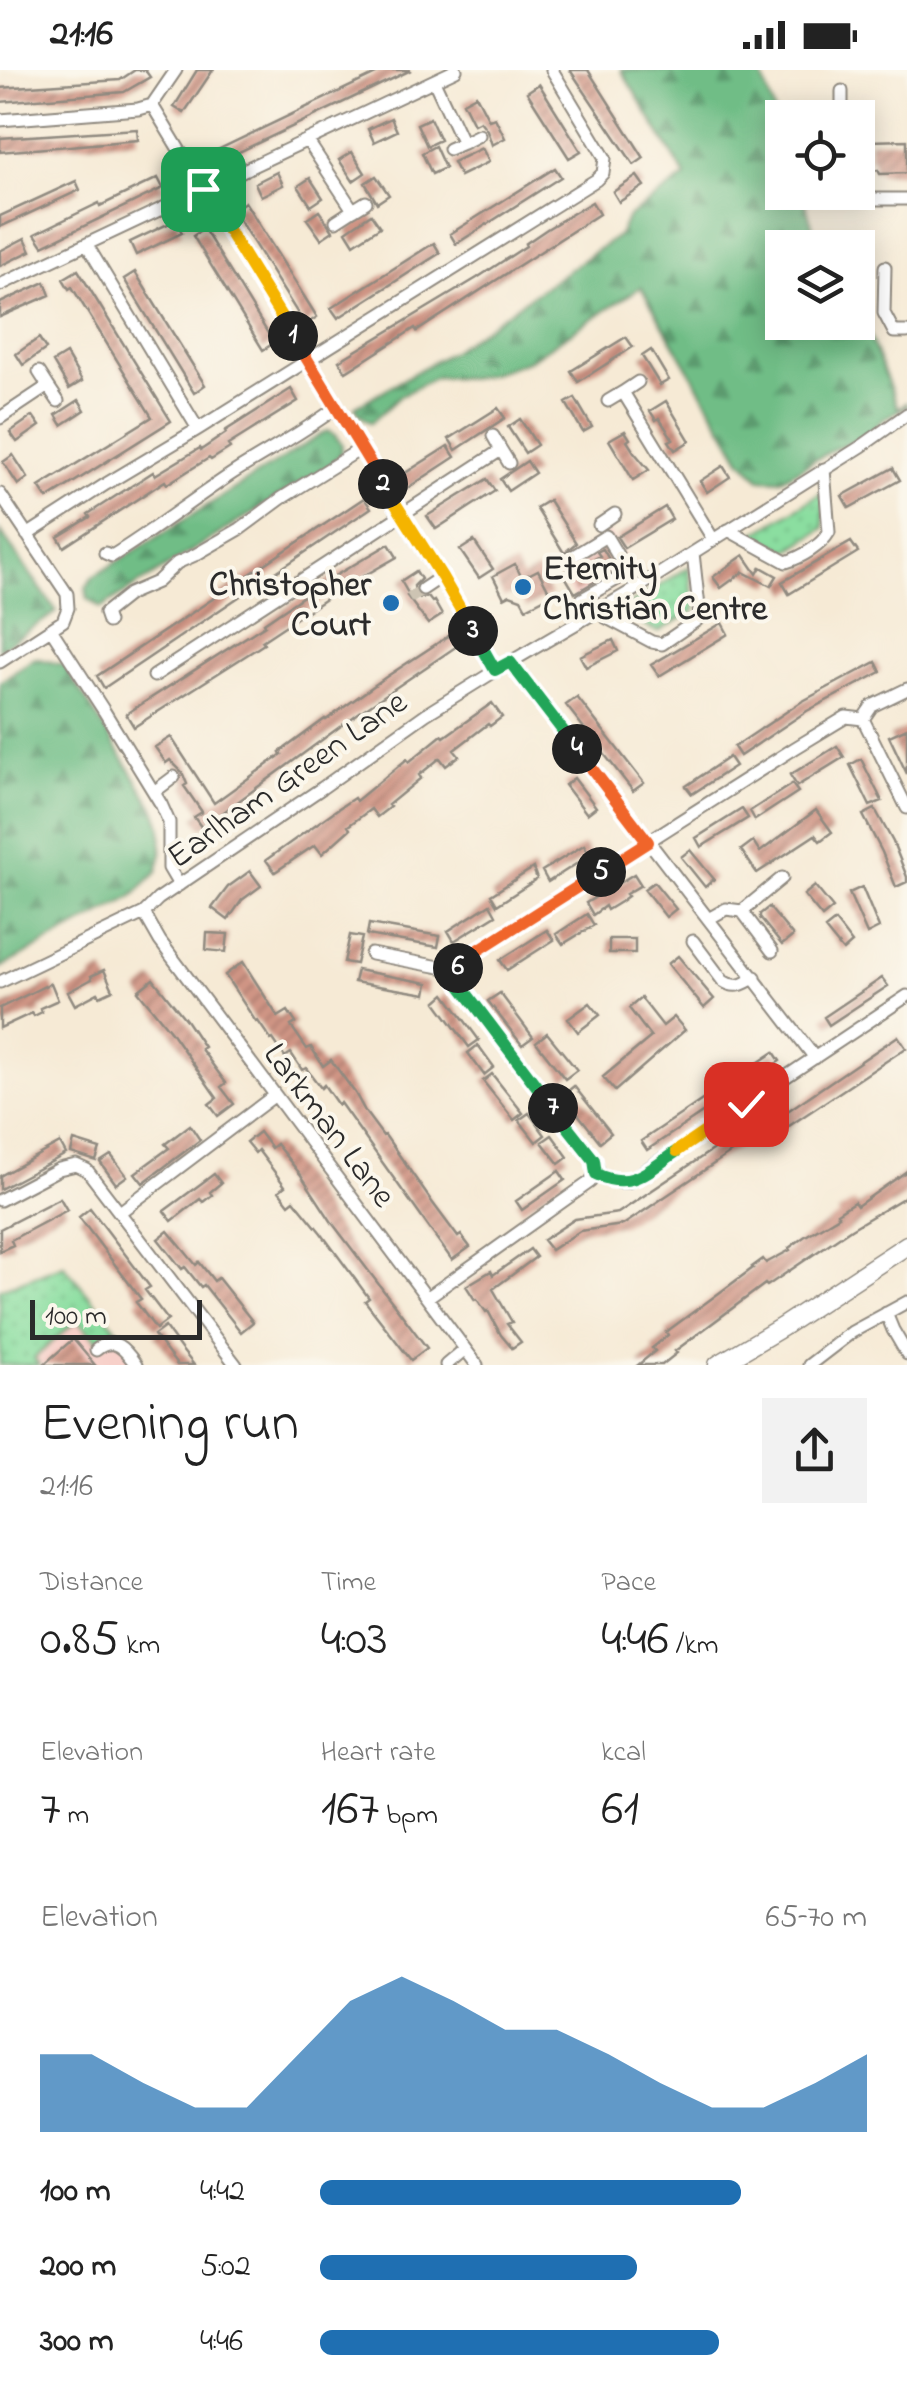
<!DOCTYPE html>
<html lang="en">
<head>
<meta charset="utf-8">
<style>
  :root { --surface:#fff; --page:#f2f2f2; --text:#222; --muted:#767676; --accent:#1f6fb2 }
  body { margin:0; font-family:"Indie Flower",sans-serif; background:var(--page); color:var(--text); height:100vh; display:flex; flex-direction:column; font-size:38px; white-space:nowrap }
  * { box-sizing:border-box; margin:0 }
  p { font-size:32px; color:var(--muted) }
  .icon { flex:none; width:55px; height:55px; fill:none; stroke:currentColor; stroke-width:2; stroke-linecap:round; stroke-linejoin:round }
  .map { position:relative; height:1295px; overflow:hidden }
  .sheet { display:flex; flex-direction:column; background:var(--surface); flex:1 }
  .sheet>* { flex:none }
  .fabs { position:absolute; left:765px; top:30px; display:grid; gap:20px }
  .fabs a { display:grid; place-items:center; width:110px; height:110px; border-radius:0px; background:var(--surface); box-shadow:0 5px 25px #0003; font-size:50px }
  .scale { position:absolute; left:30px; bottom:25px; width:172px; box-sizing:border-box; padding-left:10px; border:5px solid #2b2b2b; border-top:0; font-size:28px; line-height:35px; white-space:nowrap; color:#2b2b2b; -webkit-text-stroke:8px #fbf7ec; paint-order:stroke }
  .pin { position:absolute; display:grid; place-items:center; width:85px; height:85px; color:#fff; margin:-42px; border-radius:20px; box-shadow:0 5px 15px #0006 }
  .km { position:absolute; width:50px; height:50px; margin:-25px; border-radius:50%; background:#222; color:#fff; font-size:28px; line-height:50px; text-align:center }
  .round { display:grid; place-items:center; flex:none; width:105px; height:105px; border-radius:0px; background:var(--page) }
  .summary { display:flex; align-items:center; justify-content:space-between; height:170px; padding:0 40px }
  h1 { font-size:55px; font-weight:600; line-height:75px }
  .metrics { display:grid; grid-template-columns:repeat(3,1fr); gap:15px; height:170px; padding:10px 40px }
  .metrics div { display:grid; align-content:center }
  .metrics b { font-size:50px; font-weight:600 }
  .metrics small { font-size:28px; font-weight:400 }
  .metrics p { font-size:28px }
  .chart { height:280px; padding:20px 40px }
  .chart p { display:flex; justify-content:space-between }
  .chart svg { width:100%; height:180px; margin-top:10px; fill:var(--accent); opacity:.7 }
  ul { padding:0 40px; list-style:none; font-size:32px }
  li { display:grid; grid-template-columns:160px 120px 1fr; align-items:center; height:75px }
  li i { height:25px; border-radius:12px; background:var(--accent) }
  .status { display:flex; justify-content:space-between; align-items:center; height:70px; padding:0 50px; background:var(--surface); direction:ltr }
  .status svg { height:28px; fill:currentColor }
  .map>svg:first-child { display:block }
  .built { fill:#f7d0c9 }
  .green { fill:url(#green-dots); stroke:#5b8466; stroke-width:2.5 }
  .forest { fill:url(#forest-firs); stroke:#4e7458; stroke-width:2.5 }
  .building { fill:url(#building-hatch) }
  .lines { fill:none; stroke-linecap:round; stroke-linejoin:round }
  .minor-tunnel { stroke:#cdc4b3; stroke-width:11; stroke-dasharray:11 5.5; stroke-linecap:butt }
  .minor-casing { stroke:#908a80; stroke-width:15 }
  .highway-casing { stroke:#908a80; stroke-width:21 }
  .minor { stroke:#fff; stroke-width:11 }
  .highway { stroke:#fff; stroke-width:18 }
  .split-1-casing { stroke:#fff; stroke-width:20 }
  .split-2-casing { stroke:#fff; stroke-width:20 }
  .split-3-casing { stroke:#fff; stroke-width:20 }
  .split-4-casing { stroke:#fff; stroke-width:20 }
  .split-5-casing { stroke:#fff; stroke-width:20 }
  .split-6-casing { stroke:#fff; stroke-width:20 }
  .split-7-casing { stroke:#fff; stroke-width:20 }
  .split-8-casing { stroke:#fff; stroke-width:20 }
  .split-9-casing { stroke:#fff; stroke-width:20 }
  .split-1 { stroke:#f5b400; stroke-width:12 }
  .split-2 { stroke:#f0652b; stroke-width:12 }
  .split-3 { stroke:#f5b400; stroke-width:12 }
  .split-4 { stroke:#22a559; stroke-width:12 }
  .split-5 { stroke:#f0652b; stroke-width:12 }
  .split-6 { stroke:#f0652b; stroke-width:12 }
  .split-7 { stroke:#22a559; stroke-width:12 }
  .split-8 { stroke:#22a559; stroke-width:12 }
  .split-9 { stroke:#f5b400; stroke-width:12 }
  .poi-dot { fill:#1f6fb2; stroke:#fbf7ec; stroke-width:4 }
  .labels { text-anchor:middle; stroke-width:8; stroke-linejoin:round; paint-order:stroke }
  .poi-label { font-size:35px; font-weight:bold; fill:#2b2b2b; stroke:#fbf7ec; text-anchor:start }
  .street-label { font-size:35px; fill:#2b2b2b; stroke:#fbf7ec }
</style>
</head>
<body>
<div class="status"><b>21:16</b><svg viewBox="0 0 49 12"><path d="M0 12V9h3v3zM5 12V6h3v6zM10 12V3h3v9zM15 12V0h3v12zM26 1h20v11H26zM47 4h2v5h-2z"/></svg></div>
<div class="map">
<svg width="907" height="1295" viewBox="0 0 907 1295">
  <defs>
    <pattern id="green-dots" width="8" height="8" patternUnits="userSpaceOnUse" patternTransform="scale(2.5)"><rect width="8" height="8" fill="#8bdea0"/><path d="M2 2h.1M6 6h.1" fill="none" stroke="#78bf8a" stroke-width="1.8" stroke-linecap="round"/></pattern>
    <pattern id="forest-firs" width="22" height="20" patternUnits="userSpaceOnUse" patternTransform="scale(2.5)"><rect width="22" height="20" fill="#70bd86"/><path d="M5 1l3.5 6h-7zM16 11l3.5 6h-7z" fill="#5c9a6e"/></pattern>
    <pattern id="building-hatch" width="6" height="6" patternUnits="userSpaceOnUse" patternTransform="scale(2.5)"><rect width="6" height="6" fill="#d09585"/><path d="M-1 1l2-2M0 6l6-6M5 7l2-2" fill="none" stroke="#a97a6d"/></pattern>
  </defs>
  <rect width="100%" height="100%" fill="#fbf7ec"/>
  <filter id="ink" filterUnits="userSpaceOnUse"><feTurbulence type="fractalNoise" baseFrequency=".01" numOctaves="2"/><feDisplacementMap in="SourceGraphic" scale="20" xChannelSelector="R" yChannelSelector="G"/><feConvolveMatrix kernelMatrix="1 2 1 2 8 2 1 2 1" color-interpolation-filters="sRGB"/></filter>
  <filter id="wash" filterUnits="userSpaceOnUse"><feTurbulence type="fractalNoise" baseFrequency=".0048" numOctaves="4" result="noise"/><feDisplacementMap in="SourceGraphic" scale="40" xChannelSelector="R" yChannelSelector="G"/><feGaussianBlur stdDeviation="2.25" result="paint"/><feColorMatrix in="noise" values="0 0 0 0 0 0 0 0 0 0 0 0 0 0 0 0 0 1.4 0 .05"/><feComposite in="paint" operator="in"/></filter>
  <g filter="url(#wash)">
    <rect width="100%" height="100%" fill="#f6ead5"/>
    <path class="built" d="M608,460L637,504L580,537L553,496L601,467Z
      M64,1195L133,1280L144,1295H0Z"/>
    <path class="green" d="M823,422L824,458L788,481L753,465Z
      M689,497L695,540L658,562L618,542Z
      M64,1195L116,1258L97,1270L77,1250L34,1288L39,1295H0V1219Z"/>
    <path class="forest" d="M621,0H760L782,63V122L802,123L819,177L782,178V252H858V246L861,244L898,338L907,333V336L885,348L863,368L834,379L780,410L760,409L741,389L641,217L527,291L487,305L468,308L436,307L400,326L371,353L361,346L355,337L449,283L619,165L628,147L686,107Z
      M327,361L335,365L342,375L341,383L332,393L101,538L88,529L86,518L93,507Z
      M0,461L57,542L0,579Z
      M35,588L64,595L155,739L161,756L162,783L157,802L132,827L0,898V612Z"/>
    <g id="blocks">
      <path class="building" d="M135,0H145L150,7L124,22L0,32V18L120,10Z
        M197,0H213L184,43L174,37Z
        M384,0H411L218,92L213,82Z
        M570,0H588L644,88L634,95Z
        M539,14L581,81L569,88L527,22Z
        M476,25L489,50L495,48L505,68L492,75L487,60L480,51L474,54L463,32Z
        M391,48L397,61L374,72L368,59Z
        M430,48L440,70L427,76L417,54Z
        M137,59L138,70L0,82V68Z
        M907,70V103L880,104L878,100L873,101V88H869V71Z
        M435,76L445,98L432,104L422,83Z
        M482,78L489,92L460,106L453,92Z
        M352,82L365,103L353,111L339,90Z
        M555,98L561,107L456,174L450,164Z
        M277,102L283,115L261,126L255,113Z
        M376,106L389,125L377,133L365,113Z
        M637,106L644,116L619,132L613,122Z
        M158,108L163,118L43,176L35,164L99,133L100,136Z
        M310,108L323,128L311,136L298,116Z
        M76,111L80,120L0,157V146Z
        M245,132L317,247L305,255L233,140Z
        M592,132L599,144L417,261L415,258L346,302L339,291L477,208L526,176L525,174L547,159Z
        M319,141L333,161L321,169L307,149Z
        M371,144L380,157L354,174L346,161Z
        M176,150L182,163L136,185L130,172Z
        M204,159L274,273L263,280L193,166Z
        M25,168L31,181L0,196V181Z
        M434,173L440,183L338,248L331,238Z
        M78,200L171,351L47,429L39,417L152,347L72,217L69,219L63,209Z
        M135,202L205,315L194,323L124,209Z
        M45,212L50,225L0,247V233Z
        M626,267L633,277L578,312L571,301Z
        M39,268L46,279L23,295L16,284Z
        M651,280L669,310L660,315L642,286Z
        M66,284L82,311L69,319L53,292Z
        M291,319L298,331L228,375L230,378L211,390L209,388L167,414L165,411L64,477L58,467L90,447L88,444L153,402L155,405L200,378L201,380L226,363L225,361Z
        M575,328L592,357L583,362L566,333Z
        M79,330L85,340L62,355L56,345Z
        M666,331L690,371L675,380L669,371L673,369L659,348L656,350L650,341Z
        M498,338L505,348L456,380L449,369Z
        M33,346L40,356L17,372L10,362Z
        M520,349L537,375L525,383L508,357Z
        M625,361L630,369L627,371L634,382L649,400L633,410L609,370Z
        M448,376L455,387L406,419L399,407Z
        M13,385L28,408L18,415L3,392Z
        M527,391L535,403L508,421L500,409Z
        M723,396L730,407L707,422L700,411Z
        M893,398L900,410L849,438L842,426Z
        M487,409L495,421L436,459L427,446Z
        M364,428L371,438L104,618L97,606Z
        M549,430L576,473L564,483L536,438Z
        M665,437L672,449L624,478L617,467Z
        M474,471L493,499L479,508L460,480Z
        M851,472L858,482L789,524L782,512Z
        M389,474L397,487L339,520L262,571L264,574L134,657L126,644L265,555L264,553L321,514Z
        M603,479L615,500L575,523L563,503L574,496L576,500L584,495L600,486L597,482Z
        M744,485L757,504L761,497L777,506L771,516L743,502L721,518L713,507Z
        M515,494L522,508L538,500L551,525L526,538L521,529L510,525L504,528L493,506Z
        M416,501L421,509L414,516L415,523L420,528L428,527L432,532L434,531L442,545L428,554L407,526L409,525L401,511Z
        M722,553L728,564L659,606L651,595Z
        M456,561L463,572L360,642L202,758L194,747L202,742L184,716L187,714L182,702L170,690L166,693L155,677L171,667L214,733L282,684L280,682L325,649L326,650L386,607Z
        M613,570L618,581L586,597L580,586Z
        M876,592L881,602L807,641L740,686L734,677L801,632Z
        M577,627L644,713L633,721L566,635Z
        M492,633L502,647L490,656L488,654L454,680L459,686L446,696L440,688L419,705L421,708L388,735L390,737L377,747L371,739L348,756L350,759L322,784L315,775L275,802L266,790L336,740L354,728L356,731L407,689L409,692L442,665L444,667Z
        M907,658V704L889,666Z
        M837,676L844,687L797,716L790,705Z
        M729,687L735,696L692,724L686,716Z
        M861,689L882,731L870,736L850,695Z
        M574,708L596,737L587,744L565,715Z
        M792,714L798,722L755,750L750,741Z
        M742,739L748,748L701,777L696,768Z
        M875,739L893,772L907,807V812L896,817L882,782L863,745Z
        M816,740L832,762L820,771L815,765L757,803L741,780L753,771L760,782Z
        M584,775L590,785L548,812L542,801Z
        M690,780L714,809L705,817L681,787Z
        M533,798L537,809L497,835L491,825Z
        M250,801L261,816L242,830L228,850L212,838L228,817Z
        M634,804L641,815L626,824L628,826L620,832L607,840L605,836L593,845L586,833Z
        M654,812L676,839L666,847L644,819Z
        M815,816L833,838L822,847L804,825Z
        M862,817L879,858L867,864L849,823Z
        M490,834L496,845L454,871L448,861Z
        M769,837L793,866L782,875L760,848V844Z
        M587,844L594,855L563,874L556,864Z
        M835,851L852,873L843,881L825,859Z
        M369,854L440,866L438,877L367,865Z
        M547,860L554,870L507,900L500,890Z
        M207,863L228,864L226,882L206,880Z
        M350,865L362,867L356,894L344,892Z
        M609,869H635V883H609Z
        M678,886L714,929L704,938L668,894Z
        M243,892L278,947L288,941L296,953L291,956L307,979L311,977L323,996L331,990L355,1023L366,1043L383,1066L385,1065L432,1132L458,1167L461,1165L470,1177L452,1190L340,1033L338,1035L324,1015L321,1018L306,998L302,1000L291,983L285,987L273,969L271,970L258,951L256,952L225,905Z
        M104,900L113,920L100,926L98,923L75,935L68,922L92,909L91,906Z
        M357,900L428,913L426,924L354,912Z
        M882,908L888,916L829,955L824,947Z
        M153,909L186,950L204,977L201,979L226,1013L221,1017L234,1034L218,1046L209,1034L217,1028L171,962L138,921Z
        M51,913L58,930L40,938L42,942L34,946L32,943L0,958V938Z
        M500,923L533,967L522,975L488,931Z
        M445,924L479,970L469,977L436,932Z
        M641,928L663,956L674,947L685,960L615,1021L603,1007L651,967L629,938Z
        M590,933L600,945L578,962L568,949Z
        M547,963L577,1000L565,1009L536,972Z
        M898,966L906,978L771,1068L764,1057Z
        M478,975L494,997L484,1005L468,983Z
        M774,982L780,991L647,1080L641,1071Z
        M492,1004L523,1043L514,1050L483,1011Z
        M574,1016L611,1063L600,1072L563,1025Z
        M529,1043L545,1065L536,1072L519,1050Z
        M751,1054L758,1064L623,1155L580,1161L551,1180L543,1170L575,1149L618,1143Z
        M190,1055L200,1070L143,1113L135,1103L169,1078L165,1074Z
        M259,1062L271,1078L276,1074L301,1105L333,1154L427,1278L411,1290L365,1231L369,1228L321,1163L294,1130L289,1134L279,1121L285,1116L258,1080L255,1083L246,1072Z
        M552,1065L568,1087L559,1094L542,1072Z
        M74,1071L100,1079L96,1091L71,1083Z
        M60,1073L66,1084L0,1119V1106Z
        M111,1085L127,1106L116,1114L100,1092Z
        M559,1101L565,1110L522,1140L516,1131Z
        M907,1101V1123L903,1128L851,1159L767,1216L765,1214L675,1281L677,1283L662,1295H638L655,1281L652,1278L668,1265L666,1262L753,1198L752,1197L763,1189L766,1193L790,1180L789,1178L804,1167L839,1146L837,1143L854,1132L857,1136Z
        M214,1104L221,1113L210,1122L212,1125L203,1132L200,1129L172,1151L164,1141Z
        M60,1128L67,1140L11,1170L13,1175L0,1181V1159Z
        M90,1138L150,1217L145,1220L168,1250L156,1259L136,1232L141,1229L79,1147Z
        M168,1161L196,1195L199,1192L214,1211L218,1208L253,1252L241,1262L204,1215L201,1217L185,1197L182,1199L158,1169Z
        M530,1179L536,1187L493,1219L512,1252L507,1254L521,1272L512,1278L501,1265L488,1241L486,1242L477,1229L475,1230L466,1216L491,1201L493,1205Z
        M165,1257L181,1279L194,1295H177L154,1265Z
        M73,1269L95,1295H43Z"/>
    </g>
  </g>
  <g filter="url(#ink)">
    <use href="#blocks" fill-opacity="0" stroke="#908a80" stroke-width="2.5"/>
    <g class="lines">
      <path class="minor-tunnel" d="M409,528L423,519"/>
      <defs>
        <path id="minor" d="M434,11L463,73L479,65
          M842,21V48
          M152,35L400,444L441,507L495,601
          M0,50L138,39L152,35L176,0
          M307,70L353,140L336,151
          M449,79L463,73
          M853,122L862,129H907
          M353,140L366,132
          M87,175L198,359
          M885,197L884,243L894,262H907
          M0,215L456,0
          M39,302L48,316
          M623,322L638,312
          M608,331L623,322L713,469
          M0,348L48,316L58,331
          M493,366L501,380
          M0,424L67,524L68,538L63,551L0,592
          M599,455L615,444
          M728,460L786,492C802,487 821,476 829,462L824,399
          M27,465L106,414L198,359L596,110L603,103L605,88L552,0
          M105,483L112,486C154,460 192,430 233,403C268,381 304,362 337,337
          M572,487L606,466L637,518
          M423,519L441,507
          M600,541L605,547L652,572L662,574L697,550L700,546L693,483
          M590,546L582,529L628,503
          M108,552L105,543L129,524L157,512L177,493L195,485L240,459L282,428L362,378
          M51,559L104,641L161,734L169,752V798L179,815
          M510,591L815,988
          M154,606L501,380L509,393
          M863,649L907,738
          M154,722L174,707
          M742,841L782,808
          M144,843L160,871L477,1295
          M710,848L726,839L742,841L772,881
          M693,871L723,911C735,919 743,915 755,907
          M371,884L456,900
          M0,912L144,843L158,829L322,718L426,644L495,601L637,518L862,376L907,344
          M596,1104L597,1097L594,1090L457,912L456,900L465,888L795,678L846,647L863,649L872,636L907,619
          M0,1130L59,1099L76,1095L87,1100L236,1295
          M120,1142L275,1025
          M428,1227L590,1112L596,1104L617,1112H628L907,926
          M886,1243L893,1260L907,1284
          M96,1280C114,1265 125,1279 136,1295
          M446,1295L465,1279
          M809,1295L852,1262L907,1232"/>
        <path id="highway" d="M718,1295L782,1257L907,1175"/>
      </defs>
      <use href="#minor" class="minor-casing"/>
      <use href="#highway" class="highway-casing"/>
      <use href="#minor" class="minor"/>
      <use href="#highway" class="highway"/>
    </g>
  </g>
  <g class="lines" filter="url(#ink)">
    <defs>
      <path id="split-1" d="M203,119L293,266"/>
      <path id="split-2" d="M293,266L383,414"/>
      <path id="split-3" d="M383,414L442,507L473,561"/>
      <path id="split-4" d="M473,561L495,600L510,592L577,679"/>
      <path id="split-5" d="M577,679L648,772L601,802"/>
      <path id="split-6" d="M458,898L466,888L601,802"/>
      <path id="split-7" d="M458,898V912L553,1038"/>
      <path id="split-8" d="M553,1038L594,1090L596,1104C631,1121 648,1101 677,1081"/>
      <path id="split-9" d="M677,1081L746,1034"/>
    </defs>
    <use href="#split-1" class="split-1-casing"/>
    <use href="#split-2" class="split-2-casing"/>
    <use href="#split-3" class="split-3-casing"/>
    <use href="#split-4" class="split-4-casing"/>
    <use href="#split-5" class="split-5-casing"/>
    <use href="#split-6" class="split-6-casing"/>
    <use href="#split-7" class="split-7-casing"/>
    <use href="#split-8" class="split-8-casing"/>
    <use href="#split-9" class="split-9-casing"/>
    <use href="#split-1" class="split-1"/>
    <use href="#split-2" class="split-2"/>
    <use href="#split-3" class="split-3"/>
    <use href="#split-4" class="split-4"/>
    <use href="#split-5" class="split-5"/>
    <use href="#split-6" class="split-6"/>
    <use href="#split-7" class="split-7"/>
    <use href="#split-8" class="split-8"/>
    <use href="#split-9" class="split-9"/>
  </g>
  <g class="poi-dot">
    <circle cx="523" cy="517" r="10"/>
    <circle cx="391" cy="533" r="10"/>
  </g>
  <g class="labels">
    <g class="poi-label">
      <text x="543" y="509">Eternity<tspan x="543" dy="40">Christian Centre</tspan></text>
      <text x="371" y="525" text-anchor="end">Christopher<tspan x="371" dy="40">Court</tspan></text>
    </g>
    <g class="street-label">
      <text transform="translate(286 708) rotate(-35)" y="12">Earlham Green Lane</text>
      <text transform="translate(331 1054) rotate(53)" y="12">Larkman Lane</text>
    </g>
  </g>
</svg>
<div class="fabs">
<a><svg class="icon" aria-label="locate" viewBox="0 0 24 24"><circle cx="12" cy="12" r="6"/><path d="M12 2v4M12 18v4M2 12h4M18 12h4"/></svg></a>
<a><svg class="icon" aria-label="layers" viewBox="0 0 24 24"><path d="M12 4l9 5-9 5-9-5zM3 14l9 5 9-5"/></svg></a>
</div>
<div class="scale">100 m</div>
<div class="pin" style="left:203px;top:119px;background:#1e9e55"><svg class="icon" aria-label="arrive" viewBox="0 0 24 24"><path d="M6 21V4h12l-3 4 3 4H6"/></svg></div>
<div class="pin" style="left:746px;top:1034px;background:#d93025"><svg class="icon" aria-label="check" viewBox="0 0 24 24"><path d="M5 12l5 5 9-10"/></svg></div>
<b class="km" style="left:293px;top:266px">1</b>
<b class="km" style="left:383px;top:414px">2</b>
<b class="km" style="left:473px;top:561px">3</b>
<b class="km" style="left:577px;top:679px">4</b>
<b class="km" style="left:601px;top:802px">5</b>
<b class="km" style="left:458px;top:898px">6</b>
<b class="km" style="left:553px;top:1038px">7</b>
</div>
<section class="sheet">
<div class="summary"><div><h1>Evening run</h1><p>21:16</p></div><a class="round"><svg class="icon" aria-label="share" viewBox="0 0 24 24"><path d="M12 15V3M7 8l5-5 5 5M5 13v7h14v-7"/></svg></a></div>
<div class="metrics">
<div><p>Distance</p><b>0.85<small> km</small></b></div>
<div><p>Time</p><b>4:03</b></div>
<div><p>Pace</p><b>4:46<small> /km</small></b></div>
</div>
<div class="metrics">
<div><p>Elevation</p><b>7<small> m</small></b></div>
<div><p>Heart rate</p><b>167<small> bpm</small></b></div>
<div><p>kcal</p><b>61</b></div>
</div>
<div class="chart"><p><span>Elevation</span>65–70 m</p>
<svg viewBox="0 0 160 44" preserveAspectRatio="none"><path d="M0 44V25L10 25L20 32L30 38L40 38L50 25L60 12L70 6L80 12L90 19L100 19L110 25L120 32L130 38L140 38L150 32L160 25V44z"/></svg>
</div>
<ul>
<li><b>100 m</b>4:42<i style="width:77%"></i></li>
<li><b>200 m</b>5:02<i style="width:58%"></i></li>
<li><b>300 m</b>4:46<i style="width:73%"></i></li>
</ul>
</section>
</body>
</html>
